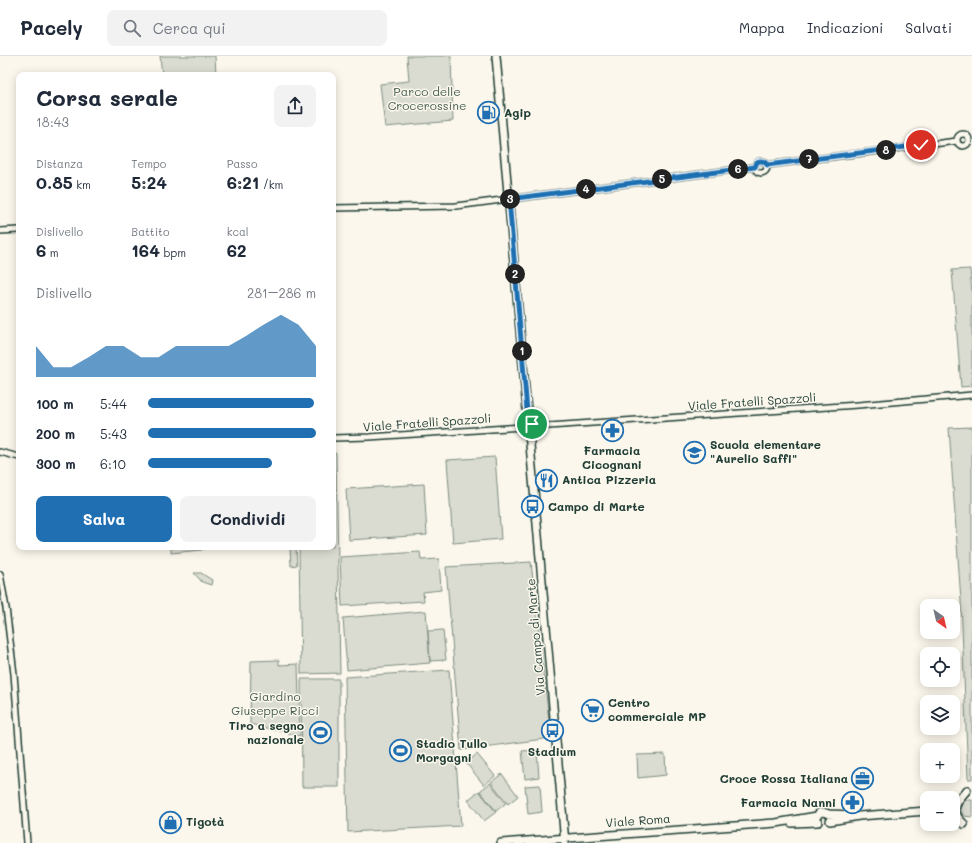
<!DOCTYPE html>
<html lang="it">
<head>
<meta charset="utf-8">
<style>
  :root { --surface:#fff; --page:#f2f2f3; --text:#1f2937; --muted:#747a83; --line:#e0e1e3; --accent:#1f6fb2 }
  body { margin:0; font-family:Mali,sans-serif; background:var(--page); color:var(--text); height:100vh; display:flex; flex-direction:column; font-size:15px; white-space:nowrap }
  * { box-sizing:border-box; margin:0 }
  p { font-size:13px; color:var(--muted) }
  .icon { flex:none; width:22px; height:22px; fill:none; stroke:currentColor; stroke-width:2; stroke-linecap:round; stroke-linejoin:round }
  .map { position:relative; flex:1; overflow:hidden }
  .details { position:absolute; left:16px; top:16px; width:320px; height:478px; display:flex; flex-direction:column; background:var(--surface); border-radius:8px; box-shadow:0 2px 10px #0003 }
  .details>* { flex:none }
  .needle { width:26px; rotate:146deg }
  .buttons { position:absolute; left:920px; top:543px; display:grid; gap:8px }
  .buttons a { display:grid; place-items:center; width:40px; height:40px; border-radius:8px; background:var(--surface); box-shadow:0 2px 10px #0003; font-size:20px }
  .pin { position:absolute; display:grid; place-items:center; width:34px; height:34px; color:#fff; margin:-17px; border:2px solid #fff; border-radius:50%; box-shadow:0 1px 4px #0007 }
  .km { position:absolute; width:20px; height:20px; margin:-10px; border-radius:50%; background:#222; color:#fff; font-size:11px; line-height:20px; text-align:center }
  .round { display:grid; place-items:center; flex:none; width:42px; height:42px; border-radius:8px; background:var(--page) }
  .summary { display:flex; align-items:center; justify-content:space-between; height:68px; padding:0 20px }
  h1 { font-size:22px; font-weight:700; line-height:30px }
  .stats { display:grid; grid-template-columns:repeat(3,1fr); gap:6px; height:68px; padding:4px 20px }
  .stats div { display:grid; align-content:center }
  .stats b { font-size:17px; font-weight:700 }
  .stats small { font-size:11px; font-weight:400 }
  .stats p { font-size:11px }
  .chart { height:112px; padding:8px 20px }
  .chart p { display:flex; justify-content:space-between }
  .chart svg { width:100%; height:72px; margin-top:4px; fill:var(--accent); opacity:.7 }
  .action { display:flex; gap:8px; margin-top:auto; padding:8px 20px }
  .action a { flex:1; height:46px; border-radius:8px; background:var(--accent); color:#fff; font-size:16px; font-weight:700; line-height:46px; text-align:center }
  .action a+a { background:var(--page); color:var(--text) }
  ul { padding:0 20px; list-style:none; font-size:13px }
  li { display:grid; grid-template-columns:64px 48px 1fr; align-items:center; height:30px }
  li i { height:10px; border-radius:5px; background:var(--accent) }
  header { display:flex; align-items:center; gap:24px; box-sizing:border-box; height:56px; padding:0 20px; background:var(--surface); border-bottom:1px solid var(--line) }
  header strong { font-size:19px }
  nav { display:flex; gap:22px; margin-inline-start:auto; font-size:14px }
  .search { width:280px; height:36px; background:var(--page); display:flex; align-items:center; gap:10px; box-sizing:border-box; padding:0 14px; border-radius:8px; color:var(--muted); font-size:15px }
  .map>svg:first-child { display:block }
  .green { fill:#dbdcd1; stroke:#7d8c82 }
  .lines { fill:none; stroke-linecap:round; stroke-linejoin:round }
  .minor-casing { stroke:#1f3d34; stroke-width:8 }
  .major-casing { stroke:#1f3d34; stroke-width:10 }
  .minor { stroke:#fbf7ec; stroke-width:5 }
  .major { stroke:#fbf7ec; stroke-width:7 }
  .route-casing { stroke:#fff; stroke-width:8 }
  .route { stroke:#1f6fb2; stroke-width:5 }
  .labels { text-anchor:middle; stroke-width:3; stroke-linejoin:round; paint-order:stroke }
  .park-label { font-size:12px; fill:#455d53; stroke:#fbf7ec }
  .poi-label { font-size:12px; font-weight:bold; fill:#1f3d34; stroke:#fbf7ec; text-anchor:start }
  .street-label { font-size:12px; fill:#1f3d34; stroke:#fbf7ec }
</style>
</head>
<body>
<header>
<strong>Pacely</strong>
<div class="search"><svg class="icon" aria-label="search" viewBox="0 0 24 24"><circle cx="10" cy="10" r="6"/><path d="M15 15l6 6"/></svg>Cerca qui</div>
<nav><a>Mappa</a><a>Indicazioni</a><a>Salvati</a></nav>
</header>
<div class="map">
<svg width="972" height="787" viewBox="0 0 972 787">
  <rect width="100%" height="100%" fill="#fbf7ec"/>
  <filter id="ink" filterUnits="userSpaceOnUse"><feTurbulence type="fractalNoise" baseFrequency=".025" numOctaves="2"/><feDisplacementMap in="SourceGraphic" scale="8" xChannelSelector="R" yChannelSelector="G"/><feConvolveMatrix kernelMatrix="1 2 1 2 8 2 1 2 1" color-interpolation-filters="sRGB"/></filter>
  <g filter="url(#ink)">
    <path class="green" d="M160,0H215L216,19H162Z
      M407,0H451L453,65L385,71L380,28L409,25Z
      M970,213L972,238V330L961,331L952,214Z
      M972,371V723H968L961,545L949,372Z
      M333,397H336L340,617L301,618L299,491H333Z
      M495,401L501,483L453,487L447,404Z
      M424,428L427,479L349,484L346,433Z
      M171,491H202V494L171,497Z
      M290,491H296L297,509L291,510Z
      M420,496L421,504L439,503L441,534L423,536L424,545L342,550L340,501Z
      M531,506L551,682L461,694L446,511Z
      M194,517H201L212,524L211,529L202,526Z
      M426,555L430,607L347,614L343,562Z
      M443,574L446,604L430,605L428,575Z
      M279,604V609L298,608L300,680L250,668L251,605Z
      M449,614L461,770L348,776L345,621Z
      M301,623H339V731H302Z
      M537,694L539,721L525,723L522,695Z
      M477,698L495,720L484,729L466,707Z
      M665,698L666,719L638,722L637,699Z
      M502,718L518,740L508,748L491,726Z
      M490,727L506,747L496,755L480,735Z
      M540,729L542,756L528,758L525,730Z
      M479,735L496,756L484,765L468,744Z
      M965,744H972V761L964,760L961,755V749Z"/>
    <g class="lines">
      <defs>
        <path id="minor" d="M957 84a6 6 0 1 1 12 0a6 6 0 1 1-12 0Z
          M755 111a6 6 0 1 1 12 0a6 6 0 1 1-12 0Z
          M767,109L957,85
          M333,152L456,150L755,111
          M0,175L19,174
          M534,371L858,349L972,339
          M333,382L369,381L522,371
          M0,396L19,401
          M0,518L6,552L14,618L27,787"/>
        <path id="major" d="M496,0L528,366
          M528,366L524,367L522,372L525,377H529
          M528,366L531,367L534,371L532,375L529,377
          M529,377L565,787
          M817,760L819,757L823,756L829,758L851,759
          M830,765L859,760L927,755
          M792,767L818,766
          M964,768C949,755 956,746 967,734
          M501,787L776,767L817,760"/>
      </defs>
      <use href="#minor" class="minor-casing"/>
      <use href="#major" class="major-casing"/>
      <use href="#minor" class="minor"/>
      <use href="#major" class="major"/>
    </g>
  </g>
  <g class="lines" filter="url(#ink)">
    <defs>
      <path id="route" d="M532,368L528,366L509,143L755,111L757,106C761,104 765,105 767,109L921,89"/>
    </defs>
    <use href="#route" class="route-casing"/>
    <use href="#route" class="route"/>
  </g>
  <defs>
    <symbol id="fuel-ring" viewBox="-11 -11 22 22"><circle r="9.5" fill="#fbf7ec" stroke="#1f6fb2" stroke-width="1.5"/><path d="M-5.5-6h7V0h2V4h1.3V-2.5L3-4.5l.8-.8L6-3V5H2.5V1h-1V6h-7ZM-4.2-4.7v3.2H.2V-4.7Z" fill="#1f6fb2"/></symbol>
    <symbol id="pharmacy-ring" viewBox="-11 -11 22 22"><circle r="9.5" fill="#fbf7ec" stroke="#1f6fb2" stroke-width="1.5"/><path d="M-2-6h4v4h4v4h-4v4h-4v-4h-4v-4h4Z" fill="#1f6fb2"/></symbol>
    <symbol id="school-ring" viewBox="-11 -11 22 22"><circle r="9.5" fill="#fbf7ec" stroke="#1f6fb2" stroke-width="1.5"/><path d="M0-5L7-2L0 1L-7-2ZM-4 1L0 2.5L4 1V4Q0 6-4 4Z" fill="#1f6fb2"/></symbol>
    <symbol id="restaurant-ring" viewBox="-11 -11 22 22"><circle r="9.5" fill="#fbf7ec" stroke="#1f6fb2" stroke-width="1.5"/><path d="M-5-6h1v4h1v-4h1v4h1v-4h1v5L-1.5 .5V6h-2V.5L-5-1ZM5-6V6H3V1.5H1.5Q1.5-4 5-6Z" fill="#1f6fb2"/></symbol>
    <symbol id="bus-ring" viewBox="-11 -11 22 22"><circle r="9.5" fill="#fbf7ec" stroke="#1f6fb2" stroke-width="1.5"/><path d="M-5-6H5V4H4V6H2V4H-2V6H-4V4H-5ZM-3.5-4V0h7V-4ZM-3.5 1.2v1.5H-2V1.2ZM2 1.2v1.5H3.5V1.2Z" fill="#1f6fb2"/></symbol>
    <symbol id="supermarket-ring" viewBox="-11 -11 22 22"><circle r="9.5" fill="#fbf7ec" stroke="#1f6fb2" stroke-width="1.5"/><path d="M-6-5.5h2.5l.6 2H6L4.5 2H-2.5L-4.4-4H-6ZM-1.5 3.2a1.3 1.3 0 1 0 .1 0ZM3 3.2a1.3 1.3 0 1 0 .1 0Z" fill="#1f6fb2"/></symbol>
    <symbol id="stadium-ring" viewBox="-11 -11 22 22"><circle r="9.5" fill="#fbf7ec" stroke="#1f6fb2" stroke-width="1.5"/><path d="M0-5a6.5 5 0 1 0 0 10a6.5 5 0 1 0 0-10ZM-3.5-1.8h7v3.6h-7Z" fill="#1f6fb2"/></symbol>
    <symbol id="office-ring" viewBox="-11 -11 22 22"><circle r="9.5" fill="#fbf7ec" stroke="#1f6fb2" stroke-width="1.5"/><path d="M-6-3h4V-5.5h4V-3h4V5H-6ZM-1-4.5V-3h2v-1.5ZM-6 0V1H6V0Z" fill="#1f6fb2"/></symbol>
    <symbol id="shop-ring" viewBox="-11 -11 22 22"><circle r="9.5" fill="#fbf7ec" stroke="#1f6fb2" stroke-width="1.5"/><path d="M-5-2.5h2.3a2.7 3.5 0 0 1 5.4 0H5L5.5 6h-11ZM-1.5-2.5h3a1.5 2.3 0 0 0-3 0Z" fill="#1f6fb2"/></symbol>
  </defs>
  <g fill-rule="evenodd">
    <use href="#fuel-ring" x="476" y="44" width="25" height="25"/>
    <use href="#pharmacy-ring" x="600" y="362" width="25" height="25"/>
    <use href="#school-ring" x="682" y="384" width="25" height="25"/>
    <use href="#restaurant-ring" x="534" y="412" width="25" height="25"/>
    <use href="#bus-ring" x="520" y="438" width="25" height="25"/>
    <use href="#supermarket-ring" x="580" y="642" width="25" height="25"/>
    <use href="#bus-ring" x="540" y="662" width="25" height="25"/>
    <use href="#stadium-ring" x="308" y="664" width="25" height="25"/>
    <use href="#stadium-ring" x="388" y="682" width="25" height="25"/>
    <use href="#office-ring" x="850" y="710" width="25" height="25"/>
    <use href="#pharmacy-ring" x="840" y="734" width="25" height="25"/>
    <use href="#shop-ring" x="158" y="754" width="25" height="25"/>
  </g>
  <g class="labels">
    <g class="park-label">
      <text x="427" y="40">Parco delle<tspan x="427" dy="14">Crocerossine</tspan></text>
      <text x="275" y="645">Giardino<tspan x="275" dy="14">Giuseppe Ricci</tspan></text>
    </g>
    <g class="poi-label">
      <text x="504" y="61">Agip</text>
      <text x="710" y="393">Scuola elementare<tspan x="710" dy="14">"Aurelio Saffi"</tspan></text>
      <text x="612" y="399" text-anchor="middle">Farmacia<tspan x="612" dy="14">Cicognani</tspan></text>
      <text x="562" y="428">Antica Pizzeria</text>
      <text x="548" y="455">Campo di Marte</text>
      <text x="608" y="651">Centro<tspan x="608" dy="14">commerciale MP</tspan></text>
      <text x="304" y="674" text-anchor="end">Tiro a segno<tspan x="304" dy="14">nazionale</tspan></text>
      <text x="416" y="692">Stadio Tullo<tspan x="416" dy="14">Morgagni</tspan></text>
      <text x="552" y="700" text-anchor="middle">Stadium</text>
      <text x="848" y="727" text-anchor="end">Croce Rossa Italiana</text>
      <text x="836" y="751" text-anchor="end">Farmacia Nanni</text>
      <text x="186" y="770">Tigotà</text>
    </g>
    <g class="street-label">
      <text transform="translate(752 346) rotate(-4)" y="4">Viale Fratelli Spazzoli</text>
      <text transform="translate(427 367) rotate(-4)" y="4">Viale Fratelli Spazzoli</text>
      <text transform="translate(536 581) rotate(-95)" y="4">Via Campo di Marte</text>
      <text transform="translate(638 765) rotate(-4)" y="4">Viale Roma</text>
    </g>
  </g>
</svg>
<div class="buttons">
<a><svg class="needle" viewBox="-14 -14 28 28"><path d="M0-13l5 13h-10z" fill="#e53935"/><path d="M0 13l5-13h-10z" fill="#747a83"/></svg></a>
<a><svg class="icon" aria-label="locate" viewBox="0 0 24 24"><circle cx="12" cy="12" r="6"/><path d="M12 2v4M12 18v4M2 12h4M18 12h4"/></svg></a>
<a><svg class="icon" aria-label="layers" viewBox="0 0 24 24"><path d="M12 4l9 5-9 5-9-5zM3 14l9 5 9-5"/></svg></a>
<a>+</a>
<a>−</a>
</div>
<div class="pin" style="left:532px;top:368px;background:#1e9e55"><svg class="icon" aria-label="arrive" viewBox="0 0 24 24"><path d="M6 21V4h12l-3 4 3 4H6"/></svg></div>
<div class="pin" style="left:921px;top:89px;background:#d93025"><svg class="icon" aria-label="check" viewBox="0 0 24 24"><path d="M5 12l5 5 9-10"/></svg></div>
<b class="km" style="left:522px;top:295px">1</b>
<b class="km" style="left:515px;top:218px">2</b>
<b class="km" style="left:510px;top:143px">3</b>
<b class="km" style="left:586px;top:133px">4</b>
<b class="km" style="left:662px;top:123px">5</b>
<b class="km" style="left:738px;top:113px">6</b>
<b class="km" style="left:809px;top:103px">7</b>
<b class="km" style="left:886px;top:94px">8</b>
<section class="details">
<div class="summary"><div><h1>Corsa serale</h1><p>18:43</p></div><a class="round"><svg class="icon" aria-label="share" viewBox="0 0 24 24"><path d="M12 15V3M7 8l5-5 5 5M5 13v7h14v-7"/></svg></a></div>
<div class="stats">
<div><p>Distanza</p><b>0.85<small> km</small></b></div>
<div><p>Tempo</p><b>5:24</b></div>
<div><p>Passo</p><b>6:21<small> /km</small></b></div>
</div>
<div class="stats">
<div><p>Dislivello</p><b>6<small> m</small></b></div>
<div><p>Battito</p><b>164<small> bpm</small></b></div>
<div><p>kcal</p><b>62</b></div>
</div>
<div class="chart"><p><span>Dislivello</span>281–286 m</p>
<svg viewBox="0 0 160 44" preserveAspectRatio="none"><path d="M0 44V25L10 38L20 38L30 32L40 25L50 25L60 32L70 32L80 25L90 25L100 25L110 25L120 19L130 12L140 6L150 12L160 25V44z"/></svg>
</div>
<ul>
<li><b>100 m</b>5:44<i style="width:99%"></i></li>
<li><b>200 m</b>5:43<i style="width:100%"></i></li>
<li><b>300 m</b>6:10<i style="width:74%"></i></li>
</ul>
<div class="action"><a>Salva</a><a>Condividi</a></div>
</section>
</div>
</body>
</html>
